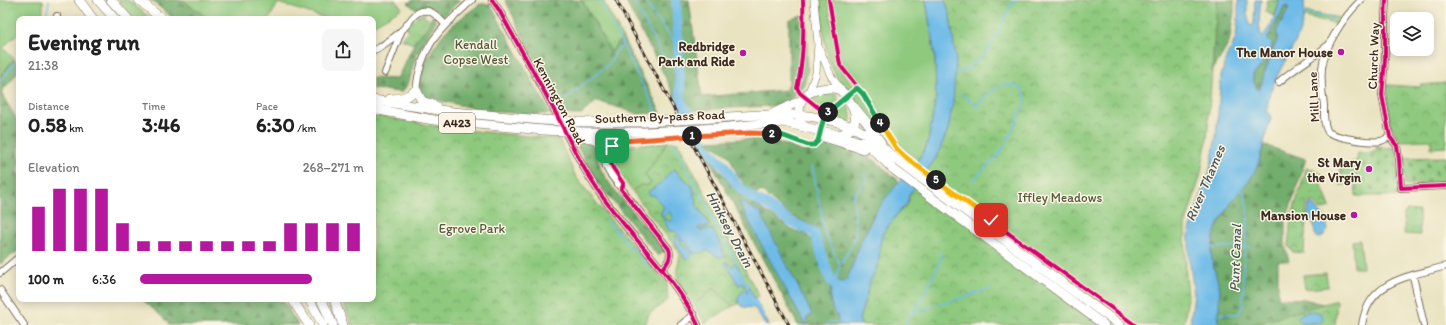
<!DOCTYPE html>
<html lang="en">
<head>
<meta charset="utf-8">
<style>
  :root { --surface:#fff; --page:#f6f6f6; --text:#222; --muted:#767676; --accent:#b5179e }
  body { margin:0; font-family:Itim,sans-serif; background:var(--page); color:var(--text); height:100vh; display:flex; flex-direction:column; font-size:15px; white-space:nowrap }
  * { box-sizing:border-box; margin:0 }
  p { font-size:13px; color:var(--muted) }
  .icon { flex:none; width:22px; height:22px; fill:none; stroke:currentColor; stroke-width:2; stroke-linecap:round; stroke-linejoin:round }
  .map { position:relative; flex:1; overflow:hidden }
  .panel { position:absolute; left:16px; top:16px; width:360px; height:286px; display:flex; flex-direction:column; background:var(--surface); border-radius:8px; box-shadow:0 2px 10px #0003 }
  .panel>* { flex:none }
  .fabs { position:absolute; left:1390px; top:12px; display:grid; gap:8px }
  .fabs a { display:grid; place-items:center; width:44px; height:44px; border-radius:8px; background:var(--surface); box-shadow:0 2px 10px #0003; font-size:20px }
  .pin { position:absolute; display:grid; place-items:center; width:34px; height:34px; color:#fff; margin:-17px; border-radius:8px; box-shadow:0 2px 6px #0006 }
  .km { position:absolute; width:20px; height:20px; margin:-10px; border-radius:50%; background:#222; color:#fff; font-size:11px; line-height:20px; text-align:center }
  .round { display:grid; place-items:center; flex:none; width:42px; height:42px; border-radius:8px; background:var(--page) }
  .headline { display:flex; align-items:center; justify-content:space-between; height:68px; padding:0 12px }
  h1 { font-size:22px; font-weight:700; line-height:30px }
  .stats { display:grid; grid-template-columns:repeat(3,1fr); gap:6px; height:68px; padding:4px 12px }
  .stats div { display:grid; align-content:center }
  .stats b { font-size:20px; font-weight:700 }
  .stats small { font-size:11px; font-weight:400 }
  .stats p { font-size:11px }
  .chart { height:112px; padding:8px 12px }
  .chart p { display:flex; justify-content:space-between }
  .chart svg { width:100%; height:72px; margin-top:4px; stroke:var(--accent); stroke-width:6 }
  ul { padding:0 12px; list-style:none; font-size:13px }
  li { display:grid; grid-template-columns:64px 48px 1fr; align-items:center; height:30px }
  li i { height:10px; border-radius:5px; background:var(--accent) }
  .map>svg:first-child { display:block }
  .grass { fill:#8ec97e; stroke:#647a4e }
  .forest { fill:url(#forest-firs); stroke:#566c46 }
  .cemetery { fill:url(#cemetery-stones); stroke:#647a4e }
  .park { fill:url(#park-crowns); stroke:#647a4e }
  .garden { fill:url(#garden-dots); stroke:#647a4e }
  .water { fill:#6ebbe8; stroke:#547283; fill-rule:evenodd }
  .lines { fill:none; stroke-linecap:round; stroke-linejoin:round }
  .stream { stroke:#6ebbe8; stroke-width:1.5 }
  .river { stroke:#6ebbe8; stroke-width:10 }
  .minor-casing { stroke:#786b57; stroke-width:8 }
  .major-casing { stroke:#786b57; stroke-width:8 }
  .highway-casing { stroke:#786b57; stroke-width:10 }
  .minor { stroke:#fff; stroke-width:6 }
  .major { stroke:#fff; stroke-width:7 }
  .highway { stroke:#fff; stroke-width:9 }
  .rail-casing { stroke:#3b2a1e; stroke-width:3 }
  .rail { stroke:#fcf5e5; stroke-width:1.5; stroke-dasharray:4.5; stroke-linecap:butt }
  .highway-bridge-casing { stroke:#786b57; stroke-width:10; stroke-linecap:butt }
  .highway-bridge { stroke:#fff; stroke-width:9 }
  .cycleway-casing { stroke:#fcf5e5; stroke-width:6 }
  .cycleway { stroke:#d6006c; stroke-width:4 }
  .split-1-casing { stroke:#fff; stroke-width:8 }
  .split-2-casing { stroke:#fff; stroke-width:8 }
  .split-3-casing { stroke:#fff; stroke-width:8 }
  .split-4-casing { stroke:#fff; stroke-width:8 }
  .split-5-casing { stroke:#fff; stroke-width:8 }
  .split-6-casing { stroke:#fff; stroke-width:8 }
  .split-1 { stroke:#f0652b; stroke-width:5 }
  .split-2 { stroke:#f0652b; stroke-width:5 }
  .split-3 { stroke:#22a559; stroke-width:5 }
  .split-4 { stroke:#22a559; stroke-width:5 }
  .split-5 { stroke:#f5b400; stroke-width:5 }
  .split-6 { stroke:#f5b400; stroke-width:5 }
  .poi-dot { fill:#b5179e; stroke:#fcf5e5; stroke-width:1.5 }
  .labels { text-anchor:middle; stroke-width:3; stroke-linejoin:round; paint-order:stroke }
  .shield { fill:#fcf5e5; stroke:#75675a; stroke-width:1 }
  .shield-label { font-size:12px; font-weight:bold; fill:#3b2a1e }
  .park-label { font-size:13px; fill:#545a3b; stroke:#fcf5e5 }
  .poi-label { font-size:13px; font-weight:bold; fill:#3b2a1e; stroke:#fcf5e5; text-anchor:end }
  .street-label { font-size:13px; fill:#3b2a1e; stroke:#fcf5e5 }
  .water-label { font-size:14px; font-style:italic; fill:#4a565b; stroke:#fcf5e5 }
</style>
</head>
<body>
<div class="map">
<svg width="1446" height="325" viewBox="0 0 1446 325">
  <defs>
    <pattern id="forest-firs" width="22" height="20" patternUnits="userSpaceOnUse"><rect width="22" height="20" fill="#72ad6d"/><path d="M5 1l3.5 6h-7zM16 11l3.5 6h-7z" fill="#5f8d59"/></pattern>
    <pattern id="cemetery-stones" width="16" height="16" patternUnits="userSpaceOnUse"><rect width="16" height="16" fill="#8ec97e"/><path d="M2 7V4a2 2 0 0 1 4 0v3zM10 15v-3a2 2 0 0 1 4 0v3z" fill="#75a367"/></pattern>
    <pattern id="park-crowns" width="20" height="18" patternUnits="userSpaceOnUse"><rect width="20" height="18" fill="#8ec97e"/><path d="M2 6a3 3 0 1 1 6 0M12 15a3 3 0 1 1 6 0" fill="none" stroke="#75a367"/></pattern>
    <pattern id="garden-dots" width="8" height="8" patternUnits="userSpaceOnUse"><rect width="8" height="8" fill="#8ec97e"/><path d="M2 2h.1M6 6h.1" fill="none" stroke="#75a367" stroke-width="1.8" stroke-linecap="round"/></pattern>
  </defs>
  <rect width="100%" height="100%" fill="#fcf5e5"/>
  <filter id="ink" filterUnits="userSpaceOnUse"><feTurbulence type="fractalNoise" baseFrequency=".025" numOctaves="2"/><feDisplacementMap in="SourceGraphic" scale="8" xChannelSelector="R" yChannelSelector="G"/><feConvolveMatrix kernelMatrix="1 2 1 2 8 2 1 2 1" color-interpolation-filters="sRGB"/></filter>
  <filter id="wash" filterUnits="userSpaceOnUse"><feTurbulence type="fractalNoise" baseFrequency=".012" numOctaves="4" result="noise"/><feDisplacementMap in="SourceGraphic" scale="16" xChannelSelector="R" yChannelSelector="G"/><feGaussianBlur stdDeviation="0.9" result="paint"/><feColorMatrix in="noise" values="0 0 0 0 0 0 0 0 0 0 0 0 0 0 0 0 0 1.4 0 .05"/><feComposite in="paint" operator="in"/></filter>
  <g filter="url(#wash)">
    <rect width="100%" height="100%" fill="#e9e3c1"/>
    <path class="grass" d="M0,0H43V10L41,19H19V32L3,48L14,59L0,76Z
      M118,0H128L151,19H135Z
      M182,0H395L402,8L373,25V19H328L278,3L269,19H209Z
      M582,0H603L622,37L611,53Z
      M820,0H828L837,58L841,70L861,95L892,143L900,154L897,153L854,100L856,98L848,88L846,89C840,81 834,74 831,65C824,49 822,18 820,0Z
      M832,0H926L935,57L936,98L928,141L923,153L917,160L898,143L870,98L843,66L840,56Z
      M1306,12L1340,18L1336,24L1305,17Z
      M828,92L838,95L836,97L839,100L830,107L822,108L812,100L817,94Z
      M841,103L844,107L847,105C851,111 852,116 850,123L828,116Z
      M668,142L645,175L651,183L647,186L641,185L632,191L614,164L611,157L614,149L625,146Z
      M714,288L733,306L705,323L694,305Z"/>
    <path class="forest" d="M151,0H182L209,19H174Z
      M413,0H460L443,16C433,8 427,7 415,9L408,3Z
      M505,0H582L611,52L622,37L661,113L639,114L597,101L580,115L559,114L561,111Z
      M625,0H689L702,97L786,90L789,85V20L801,15L806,25L808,69L804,86L785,105L683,111Z
      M1217,0H1234V11L1229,43L1212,72Z
      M480,4H490L551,114H531L486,111L425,97C408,83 436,41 448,29C458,20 469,12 480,4Z
      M1285,6H1288V10L1276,32L1278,37L1264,74L1260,89H1257L1253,80V74C1262,66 1271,56 1272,43L1267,40Z
      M432,16L436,21L415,58L409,82L402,92L373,89V78L397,79L417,38L428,28Z
      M14,59L19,64V70L1,93L19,123V250L0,264V76Z
      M767,138L803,152L825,148V141L847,147L873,159L898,180V183L875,213L867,228L848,277L844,282L832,279L818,229L788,214L761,191L754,196L738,176L729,156L706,141Z
      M574,141L590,143L594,147L601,170L612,187L665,250L658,256L598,183Z
      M1264,145L1306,159L1285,223V246L1289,261H1278V298L1304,299L1323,304L1298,318L1299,325H1218L1220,289L1213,265L1211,253L1215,232L1218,225L1233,200L1251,178L1258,165Z
      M706,153L733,187L752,203L777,219L785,225L792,230L806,234L816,244L828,279L831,290L830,298L833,311L837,315L839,325H798Z
      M142,299H282L298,325H168L169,323Z"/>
    <path class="cemetery" d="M1376,147L1396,148L1400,196H1356L1355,184L1340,185L1341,163L1350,164L1351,162H1356L1358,153L1376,152Z
      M1446,157V183L1405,185L1403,158Z"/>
    <path class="park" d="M945,0H1217L1207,139L1200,177L1185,226L1186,275L1188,296L1184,325H862L859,320L871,279L875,273L879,260L880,244L883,233L897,214L905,207L909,201V195L936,158Z
      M422,14H425L424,17L431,19C426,32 419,33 413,44L401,39L409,30L406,27L417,16Z
      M1446,83V147L1431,148V140L1400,141L1389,122L1387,85L1420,87L1421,85Z
      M373,115L452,129L559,139L576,177L598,205L667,283L668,300L649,314L645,325H352L342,299H373Z
      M668,142H678L759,296L733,306L714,288L694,305C687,295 676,283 677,271C677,264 681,259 679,252L632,191L641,185L647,186L651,183L645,175Z
      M1307,167L1322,174V186L1330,207L1320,210L1315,202H1307L1304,253L1293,252L1288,246L1291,218Z
      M1406,210L1419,211L1420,235L1404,234V213H1406Z
      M1360,240L1363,268H1354L1352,241Z
      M1326,273L1328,287L1305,289L1303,275Z
      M1337,300L1335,325H1252Z"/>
    <path class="garden" d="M1267,0H1279V5L1274,16L1266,12Z"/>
    <path class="water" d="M926,0H945L950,15L956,61L953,103L948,130L936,158L909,195L907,204L897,214L883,233L880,244L879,260L875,273L871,279L859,320L862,325H839L837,315L833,311L830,298L831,290L828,279L844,282L848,277L861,241L875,213L884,200L923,153L928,142L936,98L935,57Z
      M1238,0H1247V12L1250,25L1252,26L1254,23L1255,0H1261C1260,11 1257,27 1262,37C1270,28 1279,11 1279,0H1304C1309,42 1269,70 1267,111L1271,117L1258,165L1251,178L1233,200L1218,224L1215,232L1211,253L1213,265L1220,289L1218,325H1190L1194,294L1189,257V234L1196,210L1205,184L1208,180L1216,138L1221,76L1228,52L1231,49L1236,37L1238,16ZM1285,6H1288V10L1276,32L1278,37L1264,74L1260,89H1257L1253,80V74C1262,66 1271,56 1272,43L1267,39Z
      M675,169C677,171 679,175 682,177C688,183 695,185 694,196L697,200L696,204L710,225L706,227H699L698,229L699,230L709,229L714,231L726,257H719L708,251L695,254L675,231H669L663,218L666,219L671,222L673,219L669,211L664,216H661V212L664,207L654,195H648V192L663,181L668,174Z
      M738,201L760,212L812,314L806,319L807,322L805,325Z
      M1309,204H1313L1317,210L1324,216L1328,230L1324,235L1318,238L1315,234L1314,225L1308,216Z
      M675,236L678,237L681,240V244L693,254L686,260L675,242Z
      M726,261L731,267L736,263L769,325H765L755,308L743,307L739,303L738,297L744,290L748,293L743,283L739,285L725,263Z
      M1315,311L1320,313L1323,319L1322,322C1314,323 1301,325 1297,318L1302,313Z"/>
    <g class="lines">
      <path class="stream" d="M600,0L658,115
        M633,0L667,64L679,65
        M644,0L678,47
        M1304,13L1334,19
        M46,19L49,0
        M954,73C986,67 1000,28 1012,2L1017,0
        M0,81L8,72L14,63
        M962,94L976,106C992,92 999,77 1021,88L1026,98C1021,114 1008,141 999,154C992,164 980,171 973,181
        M566,99L610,63L616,51L622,46
        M673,142L737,264
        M812,165L825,233L840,265L835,281
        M606,220L648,266
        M1210,248L1235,246L1250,247
        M840,265L853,243L856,229L853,196L867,180L864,174
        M740,271L749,287
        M755,299L765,317
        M914,311L991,289
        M1219,314H1239L1243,305V267L1248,217L1245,193L1241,190
        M826,325L830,322H841
        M905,325C919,302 935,280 942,253"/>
      <path class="river" d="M676,0L681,101L705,147L723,164L737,185L752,198L767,205L791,222L814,232L830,279L838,288"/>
    </g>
  </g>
  <g filter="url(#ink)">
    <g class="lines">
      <defs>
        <path id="minor" d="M492,0L499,10C516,42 535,73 552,106C566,132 578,161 595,186C625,233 675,274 698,325
          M1361,0C1344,17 1325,44 1322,68C1321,81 1322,93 1324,105C1324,114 1323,124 1328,132C1338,138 1369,143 1381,141C1384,140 1387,138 1390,137
          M1386,0L1385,17V59L1382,95L1390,137L1397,146L1399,159L1401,188L1446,186
          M57,19V16
          M373,50L377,49C385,43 395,38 402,30C410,23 415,8 428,11C435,12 440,20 445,24
          M385,73L401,32
          M1279,82C1294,68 1312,59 1327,46
          M416,90C421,44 440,30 472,0
          M603,151L606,167L610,174L669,249C672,258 667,263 662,270
          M0,273L19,257
          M1413,276L1424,325
          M0,290L24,325
          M681,325L694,315
          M1362,325C1369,279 1409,277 1446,266"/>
        <path id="major" d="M819,48L831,76L841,90
          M809,92L816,73L818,44L814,0"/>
        <path id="highway" d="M79,0L93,19
          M98,0L115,19
          M111,0L128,19
          M139,0L162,19
          M390,99C401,99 408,97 416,90L422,101L436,106
          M373,100L453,112L541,120
          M854,107L869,125L881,143
          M373,109L434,120L543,130
          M774,113L800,101
          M714,118C760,115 808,109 852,127C870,134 884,149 898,161C907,168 916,174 925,181C990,229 1055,278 1120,325
          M578,122H645
          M718,128L783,122L838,135C859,130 859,114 848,99C846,96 843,92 840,90C835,87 827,88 821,89C801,92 797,103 800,123L805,126
          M583,132H647
          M838,135L867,144L893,169L1104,325
          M584,136L597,141L603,151
          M824,137L863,149
          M603,151C608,140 615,137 626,135
          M292,299L309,325
          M309,299L323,325
          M321,299L333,325
          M334,299L343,325"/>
      </defs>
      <use href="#minor" class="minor-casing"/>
      <use href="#major" class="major-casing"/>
      <use href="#highway" class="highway-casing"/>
      <use href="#minor" class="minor"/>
      <use href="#major" class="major"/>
      <use href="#highway" class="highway"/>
      <defs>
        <path id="rail" d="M616,0L789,325"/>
      </defs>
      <use href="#rail" class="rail-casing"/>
      <use href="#rail" class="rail"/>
      <defs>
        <path id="highway-bridge" d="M541,120L578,122
          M645,122L714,118
          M543,130L583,132
          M647,132L718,128"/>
      </defs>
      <use href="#highway-bridge" class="highway-bridge-casing"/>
      <use href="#highway-bridge" class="highway-bridge"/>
      <defs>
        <path id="cycleway" d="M492,0L499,10C516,42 535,73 552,106C566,132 578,161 595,186C625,233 675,274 698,325
          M803,0C804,29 804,60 797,88L800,93L825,113
          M829,0L840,65L863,94L896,148L904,156L935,180L1135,325
          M1386,0L1385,17V59L1382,95L1390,137L1397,146L1399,159L1401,188L1446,186
          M662,270C667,263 672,258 669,249L621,189L623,186V183L613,168L608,156L612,146L623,141L750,133L773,134L784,136L808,145H813L818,141L825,113L857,88"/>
      </defs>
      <use href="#cycleway" class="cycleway-casing"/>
      <use href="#cycleway" class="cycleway"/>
    </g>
  </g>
  <g class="lines" filter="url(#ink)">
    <defs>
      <path id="split-1" d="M612,146L623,141L692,136"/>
      <path id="split-2" d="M692,136L750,133L772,134"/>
      <path id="split-3" d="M772,134L784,136L808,145H814L818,141L825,113L828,112"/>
      <path id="split-4" d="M828,112L857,88L863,94L880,123"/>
      <path id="split-5" d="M880,123L896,148L904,156L936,180"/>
      <path id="split-6" d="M936,180L991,220"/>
    </defs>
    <use href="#split-1" class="split-1-casing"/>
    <use href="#split-2" class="split-2-casing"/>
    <use href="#split-3" class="split-3-casing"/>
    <use href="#split-4" class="split-4-casing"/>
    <use href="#split-5" class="split-5-casing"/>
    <use href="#split-6" class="split-6-casing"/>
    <use href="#split-1" class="split-1"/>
    <use href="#split-2" class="split-2"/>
    <use href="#split-3" class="split-3"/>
    <use href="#split-4" class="split-4"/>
    <use href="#split-5" class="split-5"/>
    <use href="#split-6" class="split-6"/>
  </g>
  <g class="poi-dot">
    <circle cx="1341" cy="52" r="4"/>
    <circle cx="743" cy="53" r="4"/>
    <circle cx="1369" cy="169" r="4"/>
    <circle cx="1354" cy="215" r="4"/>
  </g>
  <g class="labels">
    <rect class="shield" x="439" y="113" width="36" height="20" rx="3"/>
    <g class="shield-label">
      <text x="457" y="127">A423</text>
    </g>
    <g class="park-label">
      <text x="476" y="49">Kendall<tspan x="476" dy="15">Copse West</tspan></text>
      <text x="1060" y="202">Iffley Meadows</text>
      <text x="472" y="233">Egrove Park</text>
    </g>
    <g class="poi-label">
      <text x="735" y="51">Redbridge<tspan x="735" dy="15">Park and Ride</tspan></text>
      <text x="1333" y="57">The Manor House</text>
      <text x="1361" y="167">St Mary<tspan x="1361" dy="15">the Virgin</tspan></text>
      <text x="1346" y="220">Mansion House</text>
    </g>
    <g class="street-label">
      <text transform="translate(1373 56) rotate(-88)" y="5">Church Way</text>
      <text transform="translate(1313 97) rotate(-93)" y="5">Mill Lane</text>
      <text transform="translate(560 101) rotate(62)" y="5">Kennington Road</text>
      <text transform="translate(660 116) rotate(-2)" y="5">Southern By-pass Road</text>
    </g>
    <g class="water-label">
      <text transform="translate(1205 183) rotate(-67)" y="5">River Thames</text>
      <text transform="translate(730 229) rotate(62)" y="5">Hinksey Drain</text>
      <text transform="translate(1235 258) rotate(-88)" y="5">Punt Canal</text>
    </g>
  </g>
</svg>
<div class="fabs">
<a><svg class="icon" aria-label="layers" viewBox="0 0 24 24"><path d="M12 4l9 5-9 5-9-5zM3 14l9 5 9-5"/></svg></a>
</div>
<div class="pin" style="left:612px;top:146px;background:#1e9e55"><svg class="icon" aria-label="arrive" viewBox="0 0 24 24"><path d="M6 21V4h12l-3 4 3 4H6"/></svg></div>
<div class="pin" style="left:991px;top:220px;background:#d93025"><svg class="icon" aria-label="check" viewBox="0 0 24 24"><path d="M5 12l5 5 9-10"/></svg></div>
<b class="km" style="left:692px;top:136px">1</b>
<b class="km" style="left:772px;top:134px">2</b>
<b class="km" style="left:828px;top:112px">3</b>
<b class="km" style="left:880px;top:123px">4</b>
<b class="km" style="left:936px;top:180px">5</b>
<section class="panel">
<div class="headline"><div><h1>Evening run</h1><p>21:38</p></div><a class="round"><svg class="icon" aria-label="share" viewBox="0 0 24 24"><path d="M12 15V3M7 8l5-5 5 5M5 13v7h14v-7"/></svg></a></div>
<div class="stats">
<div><p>Distance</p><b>0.58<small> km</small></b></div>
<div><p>Time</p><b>3:46</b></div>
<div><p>Pace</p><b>6:30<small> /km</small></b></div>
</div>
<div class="chart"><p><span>Elevation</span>268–271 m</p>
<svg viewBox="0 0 160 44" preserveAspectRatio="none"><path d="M5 44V17M15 44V6M25 44V6M35 44V6M45 44V27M55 44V38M65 44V38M75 44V38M85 44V38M95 44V38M105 44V38M115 44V38M125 44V27M135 44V27M145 44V27M155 44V27"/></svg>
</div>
<ul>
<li><b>100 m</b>6:36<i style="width:77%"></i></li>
</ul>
</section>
</div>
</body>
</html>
